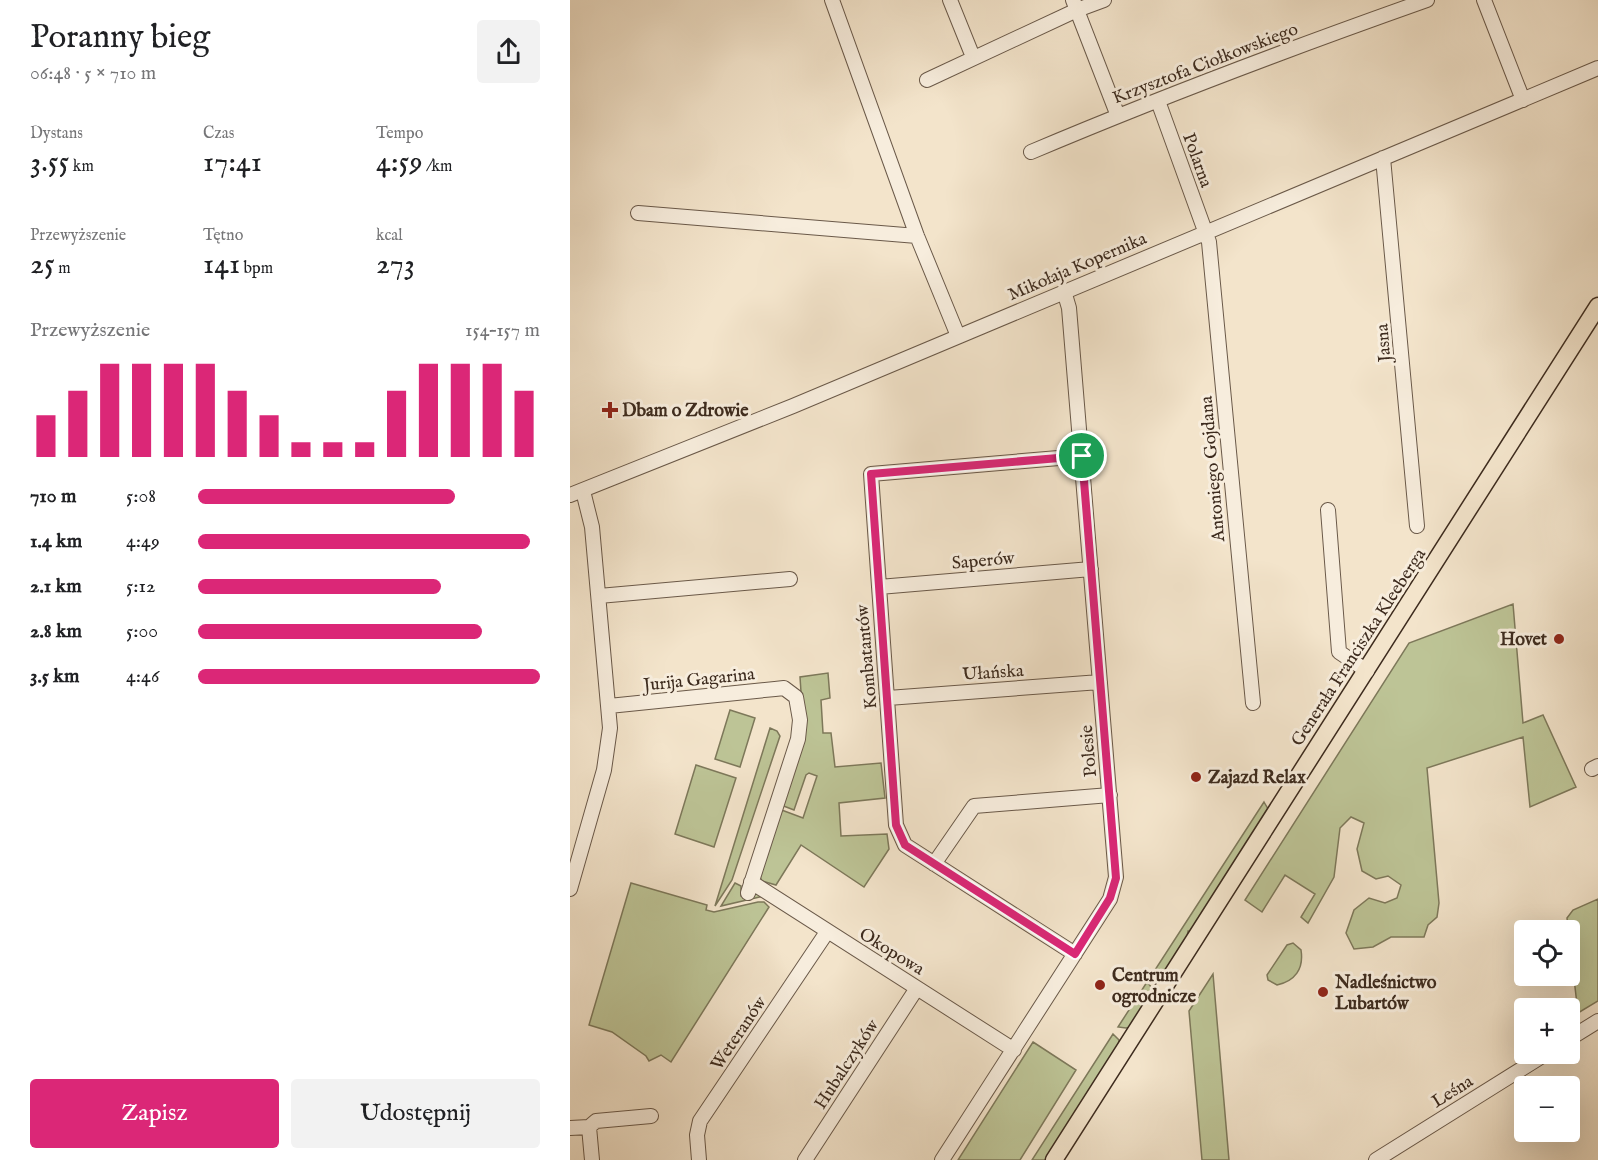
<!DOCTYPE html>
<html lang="pl">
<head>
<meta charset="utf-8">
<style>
  :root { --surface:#fff; --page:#f2f2f2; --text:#202124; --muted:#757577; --accent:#db2777 }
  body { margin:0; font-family:"IM FELL English",serif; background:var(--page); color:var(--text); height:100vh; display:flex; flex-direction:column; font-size:22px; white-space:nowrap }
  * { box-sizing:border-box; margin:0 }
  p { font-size:20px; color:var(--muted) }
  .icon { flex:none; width:33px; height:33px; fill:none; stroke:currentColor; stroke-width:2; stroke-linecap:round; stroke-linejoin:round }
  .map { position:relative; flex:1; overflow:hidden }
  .drawer { display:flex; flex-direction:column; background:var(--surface); width:570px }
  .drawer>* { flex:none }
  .controls { position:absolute; left:944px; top:920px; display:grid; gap:12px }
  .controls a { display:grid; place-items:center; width:66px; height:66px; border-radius:6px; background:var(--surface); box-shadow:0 6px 24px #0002; font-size:30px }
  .pin { position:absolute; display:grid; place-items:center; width:51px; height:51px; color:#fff; margin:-26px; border:3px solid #fff; border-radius:50%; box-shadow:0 2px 6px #0007 }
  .round { display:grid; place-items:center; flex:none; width:63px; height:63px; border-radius:6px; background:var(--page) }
  .overview { display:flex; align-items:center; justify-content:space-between; height:102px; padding:0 30px }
  h1 { font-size:33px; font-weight:600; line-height:45px }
  .figures { display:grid; grid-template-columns:repeat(3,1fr); gap:9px; height:102px; padding:6px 30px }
  .figures div { display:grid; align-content:center }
  .figures b { font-size:30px; font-weight:600 }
  .figures small { font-size:16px; font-weight:400 }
  .figures p { font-size:16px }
  .chart { height:168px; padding:12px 30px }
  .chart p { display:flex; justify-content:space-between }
  .chart svg { width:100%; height:108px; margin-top:6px; stroke:var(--accent); stroke-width:6 }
  .button { display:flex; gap:12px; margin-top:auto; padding:12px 30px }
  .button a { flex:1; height:69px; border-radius:6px; background:var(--accent); color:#fff; font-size:24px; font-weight:600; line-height:69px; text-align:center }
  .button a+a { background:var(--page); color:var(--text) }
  ul { padding:0 30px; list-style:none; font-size:20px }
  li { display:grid; grid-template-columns:96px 72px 1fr; align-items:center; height:45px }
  li i { height:15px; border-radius:8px; background:var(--accent) }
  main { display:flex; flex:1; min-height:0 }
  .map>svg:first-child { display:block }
  .green { fill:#bdc496; stroke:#7d785a; stroke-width:1.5 }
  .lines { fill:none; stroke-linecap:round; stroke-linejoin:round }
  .minor-casing { stroke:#6a5949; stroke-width:16 }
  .major-casing { stroke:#3d2b1e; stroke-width:19 }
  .minor { stroke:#f7eddd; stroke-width:14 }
  .major { stroke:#f3e4cb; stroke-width:16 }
  .route-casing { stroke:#fff; stroke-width:12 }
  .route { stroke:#db2777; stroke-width:8 }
  .poi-dot { fill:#8f2418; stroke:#f7eddd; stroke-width:2 }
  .labels { text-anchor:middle; stroke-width:6; stroke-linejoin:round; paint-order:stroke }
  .street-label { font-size:18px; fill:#3d2b1e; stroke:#f7eddd }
  .poi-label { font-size:18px; font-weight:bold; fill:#3d2b1e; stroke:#f7eddd; text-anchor:start }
</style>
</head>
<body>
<main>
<section class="drawer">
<div class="overview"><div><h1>Poranny bieg</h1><p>06:48 · 5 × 710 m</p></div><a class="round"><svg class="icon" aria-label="share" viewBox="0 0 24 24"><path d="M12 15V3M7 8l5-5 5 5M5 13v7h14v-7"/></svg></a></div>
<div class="figures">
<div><p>Dystans</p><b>3.55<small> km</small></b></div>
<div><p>Czas</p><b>17:41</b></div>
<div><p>Tempo</p><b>4:59<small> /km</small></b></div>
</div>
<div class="figures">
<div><p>Przewyższenie</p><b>25<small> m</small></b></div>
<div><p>Tętno</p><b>141<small> bpm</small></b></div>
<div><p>kcal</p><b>273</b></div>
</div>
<div class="chart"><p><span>Przewyższenie</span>154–157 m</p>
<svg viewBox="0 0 160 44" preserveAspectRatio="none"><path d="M5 44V27M15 44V17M25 44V6M35 44V6M45 44V6M55 44V6M65 44V17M75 44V27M85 44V38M95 44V38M105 44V38M115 44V17M125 44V6M135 44V6M145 44V6M155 44V17"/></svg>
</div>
<ul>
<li><b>710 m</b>5:08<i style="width:75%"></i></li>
<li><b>1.4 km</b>4:49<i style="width:97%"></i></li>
<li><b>2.1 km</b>5:12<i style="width:71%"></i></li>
<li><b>2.8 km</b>5:00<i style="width:83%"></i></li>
<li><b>3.5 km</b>4:46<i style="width:100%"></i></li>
</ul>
<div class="button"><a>Zapisz</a><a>Udostępnij</a></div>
</section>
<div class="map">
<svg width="1028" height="1160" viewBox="0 0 1028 1160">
  <rect width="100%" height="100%" fill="#f3e4cb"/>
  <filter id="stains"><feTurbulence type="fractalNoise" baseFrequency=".00333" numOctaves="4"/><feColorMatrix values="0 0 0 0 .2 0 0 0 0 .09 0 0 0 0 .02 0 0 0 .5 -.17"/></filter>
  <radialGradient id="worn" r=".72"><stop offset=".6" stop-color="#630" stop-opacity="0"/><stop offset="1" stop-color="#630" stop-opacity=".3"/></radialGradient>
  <path class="green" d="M943,604L953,723L973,715L1006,787L960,807L953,737L857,768L869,903L867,917L858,925L854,937H821L803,947L784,949L776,933L784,910L799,898L815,903L827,898L831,885L818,876L806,879L792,871L787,849L794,823L781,817L770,828L764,877L738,923L731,917L745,894L715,875L692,912L675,900L839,643Z
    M258,673L260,698L251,700L253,733H261L265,767L311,763L315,798L269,803L271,836L317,834L319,849L294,887L231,845L206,885L192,881L189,875L209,809L233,818L247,776L239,773L236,775L224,810L211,805L234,737L230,677Z
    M160,710L185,718L170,767L145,759Z
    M200,728L207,731L210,736L162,880L145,906Z
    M126,765L166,778L144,847L105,834Z
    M694,802L698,809L622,931H618L617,937L594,974L588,976L583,973Z
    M61,883L137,905L136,910L144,912L188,902H194L199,907L101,1062L91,1055L79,1061L76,1056L42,1032L19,1025Z
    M165,883L171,886V896L179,899C185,893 187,892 194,896L151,906Z
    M1028,899V1001L1008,1013L997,918L1003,910Z
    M723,943L731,950C734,969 725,981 707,985L698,980L697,975L717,945Z
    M643,974L659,1160H632L619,1011Z
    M577,982L582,988L581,994L561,1027L556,1028L548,1027Z
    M543,1034L549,1040L548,1047L475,1160H462Z
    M463,1042L506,1070L450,1160H388Z"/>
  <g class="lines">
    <defs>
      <path id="minor" d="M262,0L347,236L388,336
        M380,0L403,57
        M503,0L548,116
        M914,0L953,100
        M357,80L507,10L534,0
        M588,101L639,242L683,703
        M461,152C591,97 724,47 857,0
        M813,158L847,526
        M68,213L347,236
        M0,495L223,406L1028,68
        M758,510L769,652L797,671
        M309,587L521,569
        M29,596L220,579
        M318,698L530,682
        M39,706L205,689L214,688L226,697L230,720L228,739L178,893
        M1022,769L1028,766
        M364,864L404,806L540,795
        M181,882L444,1050
        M0,889L34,770L40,728L22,527L13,491
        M505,954L335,845L326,825L301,474L512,456
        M999,1039L1028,1021
        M19,1127L26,1121L81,1116
        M19,1127L22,1160
        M0,1128L19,1127
        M129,1160L127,1135L130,1121L257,932
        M235,1160L347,988
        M372,1160L540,899L546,877L499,308L494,291
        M806,1160L977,1053"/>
      <path id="major" d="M484,1160L1028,306"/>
    </defs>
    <use href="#minor" class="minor-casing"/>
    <use href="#major" class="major-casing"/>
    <use href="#minor" class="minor"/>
    <use href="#major" class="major"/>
  </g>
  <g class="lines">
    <defs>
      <path id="route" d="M512,456L546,878L540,898L505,954L335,845L326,825L301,474Z"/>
    </defs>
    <use href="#route" class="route-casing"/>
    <use href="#route" class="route"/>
  </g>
  <g class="poi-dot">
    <path d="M37 401h6v6h6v6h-6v6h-6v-6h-6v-6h6z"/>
    <circle cx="989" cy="639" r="6"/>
    <circle cx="626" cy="777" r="6"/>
    <circle cx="530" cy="985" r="6"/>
    <circle cx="753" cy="992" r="6"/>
  </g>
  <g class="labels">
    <g class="street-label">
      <text transform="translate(635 63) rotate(-21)" y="6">Krzysztofa Ciołkowskiego</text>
      <text transform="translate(628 160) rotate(70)" y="6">Polarna</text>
      <text transform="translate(507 266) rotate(-23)" y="6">Mikołaja Kopernika</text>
      <text transform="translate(813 343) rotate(-95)" y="6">Jasna</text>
      <text transform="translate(642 469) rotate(-95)" y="6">Antoniego Gojdana</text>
      <text transform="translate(413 560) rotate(-5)" y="6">Saperów</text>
      <text transform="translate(788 647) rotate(-57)" y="6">Generała Franciszka Kleeberga</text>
      <text transform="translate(296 657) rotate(-95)" y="6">Kombatantów</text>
      <text transform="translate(423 672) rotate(-4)" y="6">Ułańska</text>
      <text transform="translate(129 679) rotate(-6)" y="6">Jurija Gagarina</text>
      <text transform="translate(518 751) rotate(-95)" y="6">Polesie</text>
      <text transform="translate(322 951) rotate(32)" y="6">Okopowa</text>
      <text transform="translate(168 1033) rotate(-56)" y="6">Weteranów</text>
      <text transform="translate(276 1064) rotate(-57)" y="6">Hubalczyków</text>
      <text transform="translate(882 1091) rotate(-32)" y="6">Leśna</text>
    </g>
    <g class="poi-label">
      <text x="52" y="416">Dbam o Zdrowie</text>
      <text x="977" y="645" text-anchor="end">Hovet</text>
      <text x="638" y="783">Zajazd Relax</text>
      <text x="542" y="981">Centrum<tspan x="542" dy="21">ogrodnicze</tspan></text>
      <text x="765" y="988">Nadleśnictwo<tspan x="765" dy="21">Lubartów</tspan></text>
    </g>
  </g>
  <rect width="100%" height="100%" filter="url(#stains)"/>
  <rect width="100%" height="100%" fill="url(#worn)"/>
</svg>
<div class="controls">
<a><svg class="icon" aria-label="locate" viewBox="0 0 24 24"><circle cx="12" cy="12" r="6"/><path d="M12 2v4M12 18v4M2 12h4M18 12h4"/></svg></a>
<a>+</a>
<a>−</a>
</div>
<div class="pin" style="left:512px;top:456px;background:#1e9e55"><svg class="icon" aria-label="arrive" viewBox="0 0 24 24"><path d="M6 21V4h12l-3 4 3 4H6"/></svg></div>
</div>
</main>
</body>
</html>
